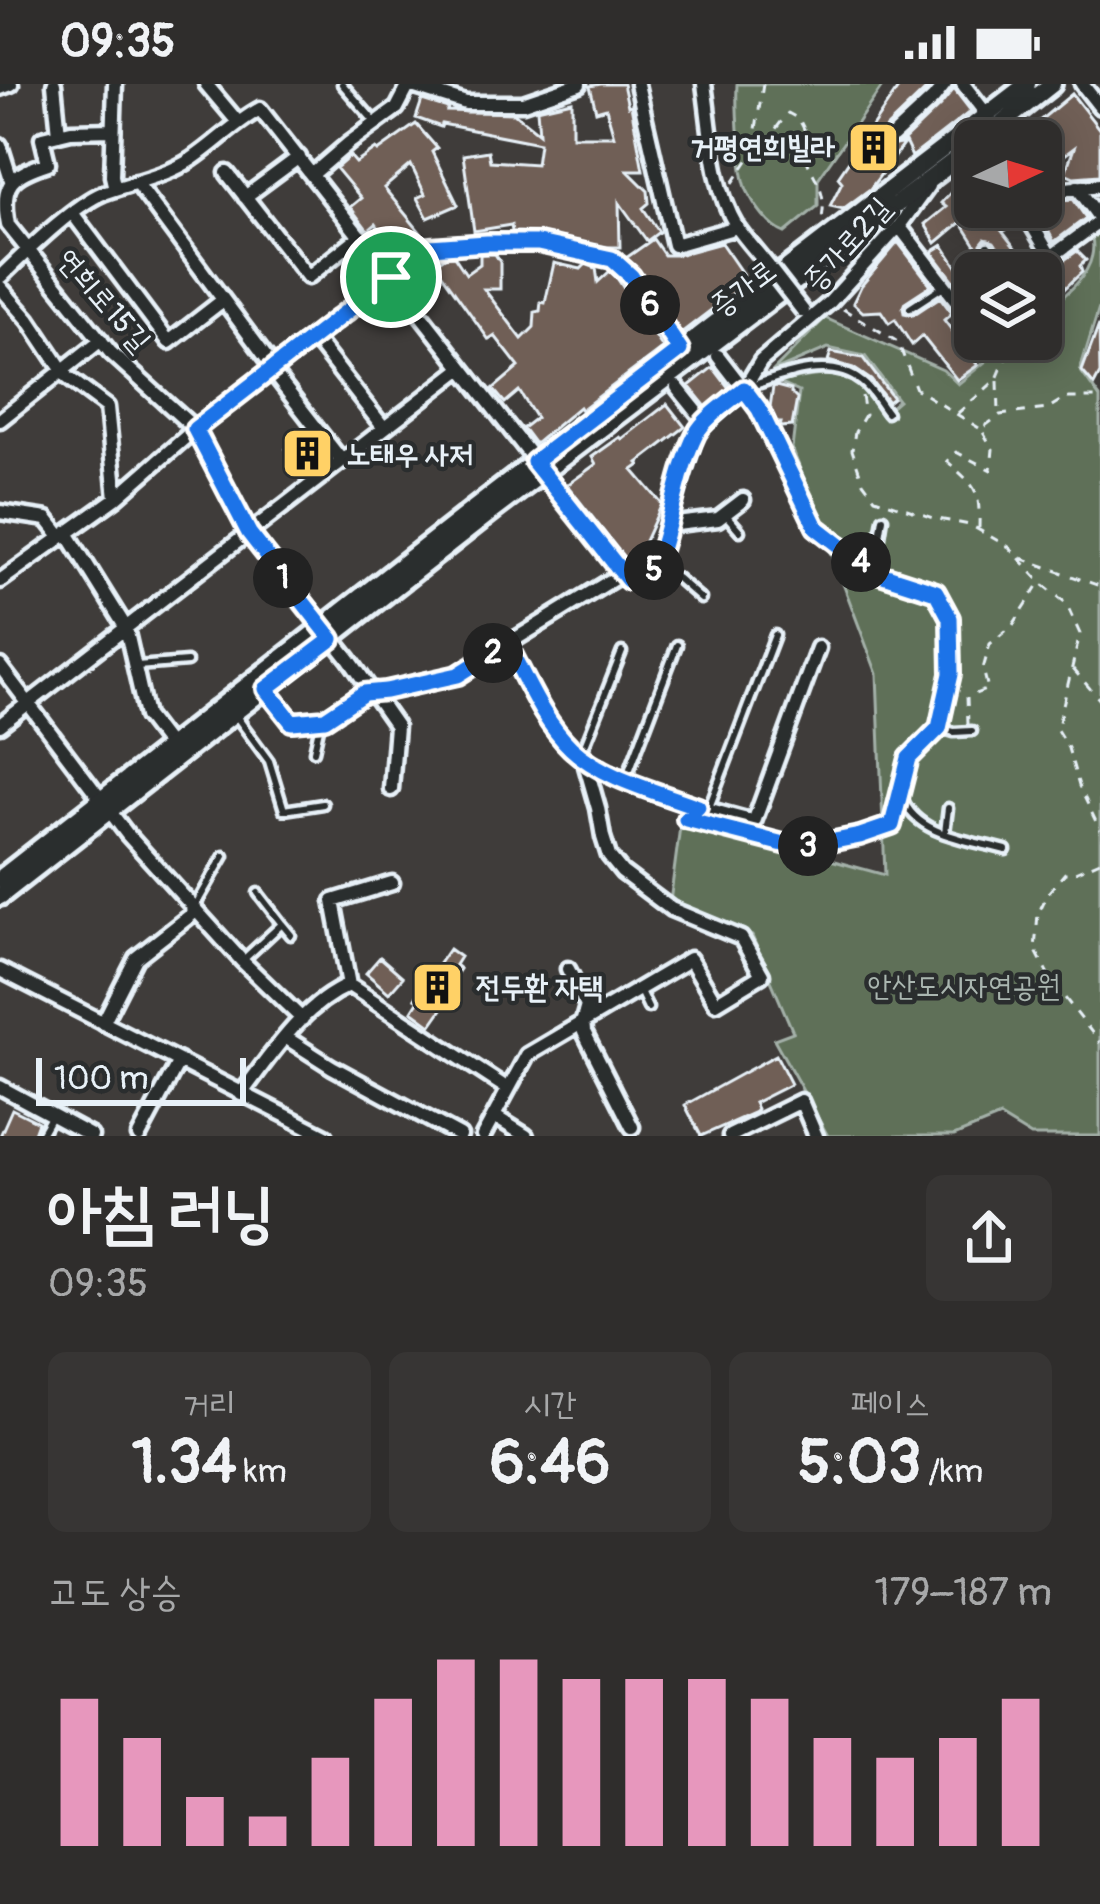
<!DOCTYPE html>
<html lang="ko">
<head>
<meta charset="utf-8">
<style>
  :root { --surface:#2f2d2c; --page:#373534; --text:#f1f3f6; --muted:#a7a8a9; --line:#4a4948; --accent:#e797bd }
  body { margin:0; font-family:Pangolin,"Poor Story",sans-serif; background:var(--page); color:var(--text); height:100vh; display:flex; flex-direction:column; font-size:45px; white-space:nowrap }
  * { box-sizing:border-box; margin:0 }
  p { font-size:39px; color:var(--muted) }
  .icon { flex:none; width:66px; height:66px; fill:none; stroke:currentColor; stroke-width:2; stroke-linecap:round; stroke-linejoin:round }
  .map { position:relative; height:1052px; overflow:hidden }
  .side { display:flex; flex-direction:column; background:var(--surface); flex:1 }
  .side>* { flex:none }
  .needle { width:78px; rotate:86deg }
  .controls { position:absolute; left:954px; top:36px; display:grid; gap:24px }
  .controls a { display:grid; place-items:center; width:108px; height:108px; border-radius:18px; background:var(--surface); box-shadow:0 6px 30px #0003,0 0 0 3px var(--line); font-size:60px }
  .scale { position:absolute; left:36px; bottom:30px; width:210px; box-sizing:border-box; padding-left:12px; border:6px solid #e8f1f8; border-top:0; font-size:33px; line-height:42px; white-space:nowrap; color:#e8f1f8; -webkit-text-stroke:9px #2a2d2e; paint-order:stroke }
  .pin { position:absolute; display:grid; place-items:center; width:102px; height:102px; color:#fff; margin:-51px; border:6px solid #fff; border-radius:50%; box-shadow:0 3px 12px #0007 }
  .km { position:absolute; width:60px; height:60px; margin:-30px; border-radius:50%; background:#222; color:#fff; font-size:33px; line-height:60px; text-align:center }
  .round { display:grid; place-items:center; flex:none; width:126px; height:126px; border-radius:18px; background:var(--page) }
  .head { display:flex; align-items:center; justify-content:space-between; height:204px; padding:0 48px }
  h1 { font-size:66px; font-weight:800; line-height:90px }
  .figures { display:grid; grid-template-columns:repeat(3,1fr); gap:18px; height:204px; padding:12px 48px }
  .figures div { display:grid; align-content:center; border-radius:18px; background:var(--page); text-align:center }
  .figures b { font-size:60px; font-weight:800 }
  .figures small { font-size:33px; font-weight:400 }
  .figures p { font-size:33px }
  .chart { height:336px; padding:24px 48px }
  .chart p { display:flex; justify-content:space-between }
  .chart svg { width:100%; height:216px; margin-top:12px; stroke:var(--accent); stroke-width:6 }
  .status { display:flex; justify-content:space-between; align-items:center; height:84px; padding:0 60px; background:var(--surface); direction:ltr }
  .status svg { height:33px; fill:currentColor }
  .map>svg:first-child { display:block }
  .green { fill:#5e6f58; stroke:#a3b0a8; stroke-width:3 }
  .building { fill:#6f5f56; stroke:#e8f1f8; stroke-width:3 }
  .lines { fill:none; stroke-linecap:round; stroke-linejoin:round }
  .lane-casing { stroke:#e8f1f8; stroke-width:15 }
  .street-casing { stroke:#e8f1f8; stroke-width:21 }
  .secondary-casing { stroke:#e8f1f8; stroke-width:26 }
  .path { stroke:#e8f1f8; stroke-width:3; stroke-dasharray:9 9; stroke-linecap:butt }
  .lane { stroke:#2a2d2e; stroke-width:6 }
  .street { stroke:#2a2d2e; stroke-width:12 }
  .secondary { stroke:#2a2d2e; stroke-width:16 }
  .street-bridge-casing { stroke:#e8f1f8; stroke-width:21; stroke-linecap:butt }
  .street-bridge { stroke:#2a2d2e; stroke-width:12 }
  .route-casing { stroke:#fff; stroke-width:24 }
  .route { stroke:#1a73e8; stroke-width:15 }
  .labels { text-anchor:middle; stroke-width:9; stroke-linejoin:round; paint-order:stroke }
  .poi-label { font-size:30px; font-weight:bold; fill:#e8f1f8; stroke:#2a2d2e; text-anchor:start }
  .street-label { font-size:30px; fill:#e8f1f8; stroke:#2a2d2e }
  .park-label { font-size:30px; fill:#aab6b0; stroke:#2a2d2e }
</style>
</head>
<body>
<div class="status"><b>09:35</b><svg viewBox="0 0 49 12"><path d="M0 12V9h3v3zM5 12V6h3v6zM10 12V3h3v9zM15 12V0h3v12zM26 1h20v11H26zM47 4h2v5h-2z"/></svg></div>
<div class="map">
<svg width="1100" height="1052" viewBox="0 0 1100 1052">
  <rect width="100%" height="100%" fill="#3f3c3a"/>
  <filter id="ink" filterUnits="userSpaceOnUse"><feTurbulence type="fractalNoise" baseFrequency=".00833" numOctaves="2"/><feDisplacementMap in="SourceGraphic" scale="24" xChannelSelector="R" yChannelSelector="G"/><feConvolveMatrix kernelMatrix="1 2 1 2 8 2 1 2 1" color-interpolation-filters="sRGB"/></filter>
  <g filter="url(#ink)">
    <path class="green" d="M737,0H884L818,95V122L785,149C770,144 754,121 747,106C739,87 736,22 737,0Z
      M1100,148V221L1080,286L1100,314V1052H1031L1000,1033L954,1052H828L774,955L793,948L752,852L670,818L681,735L885,791L877,590L792,364L799,308L777,298C804,294 838,282 861,304C870,312 876,326 884,335L891,331L889,324L898,316L865,272L828,264L772,288L825,234L943,286L958,300L1013,255H1041V231C1065,211 1099,188 1092,154Z"/>
    <path class="building" d="M601,0H623L628,22L631,21L643,86H627L648,107L649,119L643,124L659,148L647,157L619,118L620,163H607L540,149L512,148L511,141L474,147L463,71L488,67L490,77L536,80L539,59L442,40L441,43L416,34L422,16L448,24L447,27L514,29L539,49L537,25L572,17V52H614L606,24L596,27L590,2Z
      M901,0H932L885,45L883,53L889,62L900,60L940,22L954,5L971,27L912,73L905,58L870,105L843,125L830,122L842,98L838,93Z
      M1072,10L1100,46V91L1074,93L1065,89L1074,64L1050,82L1041,76V57H1015Z
      M416,40L437,64L432,68L458,121L428,134L417,114L425,110L411,81L384,104L425,154L398,158L393,152L388,156L376,140L369,146L366,144L350,123L361,114L336,84L350,72L356,79L376,65L378,67Z
      M975,82V123H1015L1021,142L1002,147L1026,178L1019,189H1015L994,158L985,155L981,160V165L999,189H975V200L964,210L932,168L943,161L958,184L980,168L961,138L936,159L925,140L946,123L941,119Z
      M1073,115L1086,134L1054,158L1036,123H1041V118Z
      M653,155L664,171H677L721,159L748,198L681,249L639,186L626,174Z
      M898,158L931,201L905,218L903,223L904,229L913,231L940,213L952,229L944,236L957,253L975,242V255H994L976,279L978,281L957,296L922,252L912,261L895,235L889,239L881,227L863,228L853,219L861,202Z
      M1077,167L1086,176L1080,182L1082,188L1059,210L1056,206L1041,216V199L1060,179Z
      M480,170H495L500,178V205H484L522,255L534,243L535,228L540,227L541,218L545,219L554,179L581,185L586,180L596,184L598,198L610,187L617,194L663,264L581,326L579,323L535,360L523,344L536,334L519,307L505,319L493,305L519,283L495,252L489,256L435,180L446,172H454L466,190L480,180Z
      M1099,241L1100,290L1094,301L1082,287Z
      M831,268L863,274L893,314L888,318L871,296L853,284L828,277Z
      M713,283L729,304L707,324L689,302Z
      M776,302L791,306V309L797,315L792,342L780,343L781,339H777L770,323L773,303Z
      M667,320L685,343L638,379L640,381L633,386L662,420L644,459L650,468L649,472L643,484L633,485L567,401L596,380L592,373L620,353L622,355Z
      M307,349L327,375L309,389L286,365Z
      M449,865L460,873L455,881L460,885L451,898L454,900L450,906L454,908L431,941L412,927L419,916L415,914Z
      M380,873L403,893L389,909L366,889Z
      M776,971L791,1000L754,1019L757,1025L755,1028L701,1052L685,1021Z
      M12,1025L38,1038L33,1052H0Z"/>
    <g class="lines">
      <defs>
        <path id="lane" d="M342,0L375,38
          M1041,83L1058,103
          M988,162L1008,189
          M910,224L942,203
          M749,303C783,291 830,272 862,298C872,305 879,319 887,329
          M726,431L740,447
          M875,484L883,434
          M655,485L677,494L701,515
          M137,582L187,578
          M236,632L269,677L284,726L323,720
          M941,644L954,648L972,647
          M314,667L321,635
          M581,671L622,568
          M626,695L677,561
          M902,713C916,752 970,756 1006,766
          M708,726L775,551
          M945,749L948,724
          M194,824L224,772
          M282,840L291,851
          M243,876L282,840L258,809
          M639,905L648,924
          M40,1052L52,1031"/>
        <path id="street" d="M54,0L59,50
          M115,0L112,92L115,105
          M206,0L237,37
          M637,0L674,161L737,143
          M704,0C711,46 712,102 737,143C746,156 758,169 768,182
          M963,0L987,31
          M1082,0L1100,23
          M0,4L11,0
          M113,46L71,47L42,54L48,79C12,91 0,99 8,141L110,268L195,345L249,449L349,575L396,642L391,705
          M893,52L933,15L945,0
          M0,61L11,96
          M227,89L308,193L360,152
          M313,90L349,59L397,24L409,1L466,19H523L579,0
          M136,98L268,276L271,286L342,377
          M1077,103L1100,135
          M1041,108L1100,101
          M245,113L299,73
          M1025,123L1032,141L1051,173
          M73,130L169,258L223,216
          M899,142L969,233L975,228
          M1029,189L1100,137
          M0,193C25,169 72,122 103,109C132,98 165,93 192,75C216,59 234,39 260,25L628,496L650,494L659,476L673,421L697,347L744,305L761,277L830,218L899,142L928,102
          M0,203L29,236L67,293L107,323L116,414
          M313,253L384,344
          M677,303L706,339
          M0,336L101,256
          M0,428L47,435L61,453
          M668,441L718,435L743,416
          M67,449L126,544L146,632L169,662
          M0,497L116,414L195,345L430,163L487,159H538L612,175L631,192L680,266
          M507,560C526,595 542,637 571,664C609,700 703,724 754,738L818,564
          M0,582L127,750L242,877L302,935
          M265,605L293,638L325,635L364,609L386,607L457,591L623,489
          M0,641L461,285
          M698,723L686,735L799,763L860,751L892,741L909,674L939,644L951,590L950,534L936,508L874,488L816,443L759,325L718,272
          M392,799L333,817L349,901L508,1005
          M568,885L587,922L583,936L584,948L632,1043
          M0,886L326,1052
          M103,939L136,874L191,831L194,824
          M285,953L332,983L460,1052
          M0,1003L91,1052
          M241,1010C271,971 302,921 349,901
          M494,1032L526,1052
          M139,1052L179,977
          M483,1052L527,971L690,875L716,919L762,891L741,854L671,825L622,788L609,772L603,753L598,724L584,675
          M730,1052L801,1017L816,1052"/>
        <path id="secondary" d="M980,57L1052,0
          M0,795L471,427L1027,0
          M0,812L492,427L975,61"/>
      </defs>
      <use href="#lane" class="lane-casing"/>
      <use href="#street" class="street-casing"/>
      <use href="#secondary" class="secondary-casing"/>
      <path class="path" d="M763,0L752,71L758,68L788,29L799,35L806,49C798,80 821,91 823,117C824,124 822,131 822,138
        M733,99L751,72
        M843,225L898,258L916,305L979,344
        M998,297L999,329
        M862,312L865,331L855,348L852,366L863,398L875,414L933,434L970,441L1009,463L1044,501L1066,519L1080,550L1057,646L1068,664L1079,702L1100,746
        M958,329L997,295L1010,264
        M979,444C980,403 976,404 947,377L956,368L991,386L993,365L981,345L1000,331L1047,325L1065,314H1100
        M1021,474L1100,502
        M1073,585L1100,616
        M968,640L967,613L988,605L983,585L990,560L1013,541L1040,499
        M1100,777L1073,789H1065L1048,809L1038,830L1035,865L1051,896L1100,959"/>
      <use href="#lane" class="lane"/>
      <use href="#street" class="street"/>
      <use href="#secondary" class="secondary"/>
      <defs>
        <path id="street-bridge" d="M768,182L803,227"/>
      </defs>
      <use href="#street-bridge" class="street-bridge-casing"/>
      <use href="#street-bridge" class="street-bridge"/>
    </g>
  </g>
  <g class="lines" filter="url(#ink)">
    <defs>
      <path id="route" d="M487,159H538L612,175L631,192L680,266L534,378L628,496L650,494C671,450 674,394 696,350C705,333 729,318 744,305L759,325L816,443L874,488L936,508L950,534L951,590L939,644L909,674L892,741L860,752L799,764L686,735L698,723C656,707 604,695 571,664C542,636 526,595 507,560L458,591L386,607L364,609L325,635L292,638L266,605L332,555L249,449L195,345L430,163Z"/>
    </defs>
    <use href="#route" class="route-casing"/>
    <use href="#route" class="route"/>
  </g>
  <defs>
    <symbol id="building-square" viewBox="-11 -11 22 22"><rect x="-9" y="-9" width="18" height="18" rx="4" fill="#ffd166" stroke="#2a2d2e"/><path d="M-4-6H4V6H1V3H-1V6H-4ZM-2.5-4.3h1.7v1.8h-1.7ZM.8-4.3h1.7v1.8H.8ZM-2.5-1h1.7V.8h-1.7ZM.8-1h1.7V.8H.8Z" fill="#111"/></symbol>
  </defs>
  <g fill-rule="evenodd">
    <use href="#building-square" x="844" y="34" width="59" height="59"/>
    <use href="#building-square" x="278" y="340" width="59" height="59"/>
    <use href="#building-square" x="408" y="874" width="59" height="59"/>
  </g>
  <g class="labels">
    <g class="poi-label">
      <text x="835" y="73" text-anchor="end">거평연희빌라</text>
      <text x="346" y="380">노태우 사저</text>
      <text x="476" y="913">전두환 자택</text>
    </g>
    <g class="street-label">
      <text transform="translate(847 160) rotate(-48)" y="10">증가로2길</text>
      <text transform="translate(743 204) rotate(-37)" y="10">증가로</text>
      <text transform="translate(104 216) rotate(49)" y="10">연희로15길</text>
    </g>
    <g class="park-label">
      <text x="964" y="912">안산도시자연공원</text>
    </g>
  </g>
</svg>
<div class="controls">
<a><svg class="needle" viewBox="-14 -14 28 28"><path d="M0-13l5 13h-10z" fill="#e53935"/><path d="M0 13l5-13h-10z" fill="#a7a8a9"/></svg></a>
<a><svg class="icon" aria-label="layers" viewBox="0 0 24 24"><path d="M12 4l9 5-9 5-9-5zM3 14l9 5 9-5"/></svg></a>
</div>
<div class="scale">100 m</div>
<div class="pin" style="left:391px;top:193px;background:#1e9e55"><svg class="icon" aria-label="arrive" viewBox="0 0 24 24"><path d="M6 21V4h12l-3 4 3 4H6"/></svg></div>
<b class="km" style="left:283px;top:494px">1</b>
<b class="km" style="left:493px;top:569px">2</b>
<b class="km" style="left:808px;top:762px">3</b>
<b class="km" style="left:861px;top:478px">4</b>
<b class="km" style="left:654px;top:486px">5</b>
<b class="km" style="left:650px;top:221px">6</b>
</div>
<section class="side">
<div class="head"><div><h1>아침 러닝</h1><p>09:35</p></div><a class="round"><svg class="icon" aria-label="share" viewBox="0 0 24 24"><path d="M12 15V3M7 8l5-5 5 5M5 13v7h14v-7"/></svg></a></div>
<div class="figures">
<div><p>거리</p><b>1.34<small> km</small></b></div>
<div><p>시간</p><b>6:46</b></div>
<div><p>페이스</p><b>5:03<small> /km</small></b></div>
</div>
<div class="chart"><p><span>고도 상승</span>179–187 m</p>
<svg viewBox="0 0 160 44" preserveAspectRatio="none"><path d="M5 44V14M15 44V22M25 44V34M35 44V38M45 44V26M55 44V14M65 44V6M75 44V6M85 44V10M95 44V10M105 44V10M115 44V14M125 44V22M135 44V26M145 44V22M155 44V14"/></svg>
</div>
</section>
</body>
</html>
